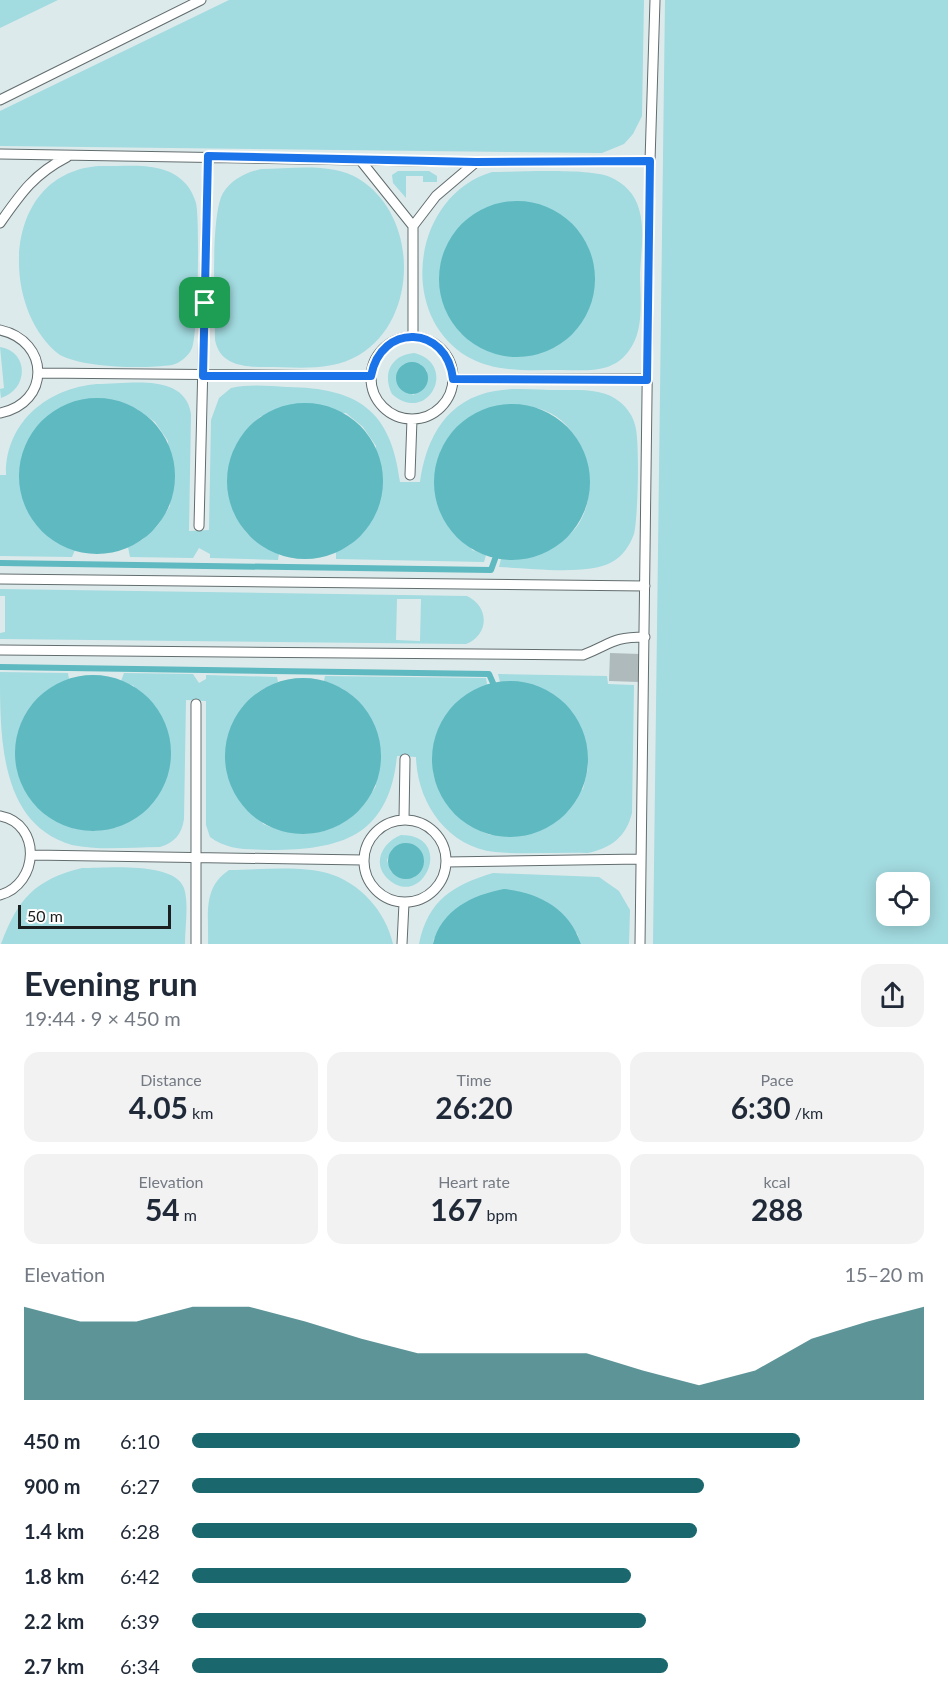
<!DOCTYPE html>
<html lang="en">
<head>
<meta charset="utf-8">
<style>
  :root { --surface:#fff; --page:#f2f2f3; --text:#1f2937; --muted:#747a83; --accent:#1a676d }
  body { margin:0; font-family:Lato,sans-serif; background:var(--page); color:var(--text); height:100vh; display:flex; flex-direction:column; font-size:22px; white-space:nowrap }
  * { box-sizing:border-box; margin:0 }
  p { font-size:20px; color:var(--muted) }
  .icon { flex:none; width:33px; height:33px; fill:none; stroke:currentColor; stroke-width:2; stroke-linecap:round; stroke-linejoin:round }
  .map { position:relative; height:944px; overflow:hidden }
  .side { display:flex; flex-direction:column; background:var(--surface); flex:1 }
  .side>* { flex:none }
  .tools { position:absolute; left:876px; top:872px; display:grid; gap:12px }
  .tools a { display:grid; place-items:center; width:54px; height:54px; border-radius:12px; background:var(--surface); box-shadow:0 3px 15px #0003; font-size:30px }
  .scale { position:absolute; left:18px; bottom:15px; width:153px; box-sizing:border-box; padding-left:6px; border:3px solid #1b1f20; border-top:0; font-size:16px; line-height:21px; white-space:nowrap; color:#1b1f20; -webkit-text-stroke:4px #fff; paint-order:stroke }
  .pin { position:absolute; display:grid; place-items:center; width:51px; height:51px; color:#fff; margin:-26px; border-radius:12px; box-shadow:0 3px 9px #0006 }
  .round { display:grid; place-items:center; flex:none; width:63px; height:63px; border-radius:18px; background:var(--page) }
  .overview { display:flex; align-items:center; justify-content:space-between; height:102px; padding:0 24px }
  h1 { font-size:33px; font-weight:700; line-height:45px }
  .stats { display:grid; grid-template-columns:repeat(3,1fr); gap:9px; height:102px; padding:6px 24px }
  .stats div { display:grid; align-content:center; border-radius:15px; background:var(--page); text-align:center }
  .stats b { font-size:30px; font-weight:700 }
  .stats small { font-size:16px; font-weight:400 }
  .stats p { font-size:16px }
  .chart { height:168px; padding:12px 24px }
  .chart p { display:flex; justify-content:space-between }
  .chart svg { width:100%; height:108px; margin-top:6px; fill:var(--accent); opacity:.7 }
  ul { padding:0 24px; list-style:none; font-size:20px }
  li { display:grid; grid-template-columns:96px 72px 1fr; align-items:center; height:45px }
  li i { height:15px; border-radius:8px; background:var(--accent) }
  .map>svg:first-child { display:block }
  .green { fill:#a2dbe0; fill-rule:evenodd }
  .water { fill:#5eb9c0 }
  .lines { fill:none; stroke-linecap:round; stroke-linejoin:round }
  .stream { stroke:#5eb9c0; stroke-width:6 }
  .building { fill:#aebabb }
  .lane-casing { stroke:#626d6e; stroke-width:11 }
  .lane { stroke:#fff; stroke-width:9 }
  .route-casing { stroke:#fff; stroke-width:12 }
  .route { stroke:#1a73e8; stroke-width:8 }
</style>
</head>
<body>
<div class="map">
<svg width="948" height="944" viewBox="0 0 948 944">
  <rect width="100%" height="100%" fill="#ddeaeb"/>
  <path class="green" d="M0,0H58L0,28Z
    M229,0H644L642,116L633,134L624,144L602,153L0,146V111Z
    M665,0H948V944H653ZM886,882H920V915H886Z
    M99,166C127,167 164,160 185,183C190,188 194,196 196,203C200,219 198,334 192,348C189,356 180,363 172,365C145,369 84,368 60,355C0,310 0,173 99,166Z
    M261,169C291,169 332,162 359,179C419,216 419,319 359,355C331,372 296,367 265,367C243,367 220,365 215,340C215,309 210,216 223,193C232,179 245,173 261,169Z
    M398,171H429L437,176V182H423V176H406V198L393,183L392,175Z
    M492,172C519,172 588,168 610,177C624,183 635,194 639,209C645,229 641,253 640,273C640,299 645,331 628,352C611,374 586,370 561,370C530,370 496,373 468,357C396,315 413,195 492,172ZM459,332L542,353C508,359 486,353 459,332Z
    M0,347C30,352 28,390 1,398L0,389L4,388Z
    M414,353C459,364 428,426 392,394C382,374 391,355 414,353ZM404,364H420L427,371L426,386L413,395L397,372Z
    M97,384C129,384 185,372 191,414L189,531L209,530L211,420L219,398L231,388C250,384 269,386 287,387C358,388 391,410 400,482H420C426,438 447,399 495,391C516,387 538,390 559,390C579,390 604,388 620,402C627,408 633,416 635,425C640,439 638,519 634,534C630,545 623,556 612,562C587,576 529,568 499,567L501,559C520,561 534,551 551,542C558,539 567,536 572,532C579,526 585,513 587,504C596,466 576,414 532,407C523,405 510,410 500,412C464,418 459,420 440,452L472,550L486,555L484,562L336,559V552L350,545L376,446L363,427L346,413L261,416C250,426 240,435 234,449C231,456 234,468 234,477C235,519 236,535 279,554L278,560L210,558V554L199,548L193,558L130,557L128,547L142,540L158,525L170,506L168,441L155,422L137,409L25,446C12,495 27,530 75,550L72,557L0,556V475H6C5,422 48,388 97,384Z
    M0,589L467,596C490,607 489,635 466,644L0,639V633L5,632V596H0ZM397,599H421L420,641L396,640Z
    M0,672L68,673L69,679L49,689L74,829L96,831L118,827L134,686L121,681L124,673L193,674L199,683L206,679V675L277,677L278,682L258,692L242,707L263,824C313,844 348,832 376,786L343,689L324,681L325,676L486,678L487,684L433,773C443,805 459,822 490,835L583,789L588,768L587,746L507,681L500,682L498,674L607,676L608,684L634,685L632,813C626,837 611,848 588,853C557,852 525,855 495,852C447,847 417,802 416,757L397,756C389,835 343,850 271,850C248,849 229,851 210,837L206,825V701L186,700L184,819C182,834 174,843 160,847C132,847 100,851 72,845C0,824 0,739 0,672Z
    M401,835C456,835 423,911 388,879C371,863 383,842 401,835ZM408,843C425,848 428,867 413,878L391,872L387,860L392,849Z
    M82,868C106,868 174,861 184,888C189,904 185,927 185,944H1C18,899 34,880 82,868Z
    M229,870C260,870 297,865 327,873C360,882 386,912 393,944H208C209,915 202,888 229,870Z
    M493,873L599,877L619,891L630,910L629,944H581L577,933L434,938L433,944H419C428,900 453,885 493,873Z"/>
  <path class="water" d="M439 279a78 78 0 1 1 156 0a78 78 0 1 1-156 0Z
    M396 378a16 16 0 1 1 32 0a16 16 0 1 1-32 0Z
    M19 476a78 78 0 1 1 156 0a78 78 0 1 1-156 0Z
    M227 481a78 78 0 1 1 156 0a78 78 0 1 1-156 0Z
    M434 482a78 78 0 1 1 156 0a78 78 0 1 1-156 0Z
    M15 753a78 78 0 1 1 156 0a78 78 0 1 1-156 0Z
    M225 756a78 78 0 1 1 156 0a78 78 0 1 1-156 0Z
    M432 759a78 78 0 1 1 156 0a78 78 0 1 1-156 0Z
    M388 861a18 18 0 1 1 36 0a18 18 0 1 1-36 0Z
    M504,889C539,893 569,908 581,944H433C441,910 472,895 504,889Z"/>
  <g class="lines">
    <path class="stream" d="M0,563L491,570L495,559
      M0,667L489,674L493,683"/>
  </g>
  <path class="building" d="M610,653L640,654L639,682L609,681Z"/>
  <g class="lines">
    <defs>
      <path id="lane" d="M0,100L201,0
        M0,154L476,162L650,161
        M361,161L413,226
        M0,223C21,193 34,174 67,157
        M0,330C50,341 51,403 0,413
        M413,337V226L436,196L476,162
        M371 378a41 41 0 1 1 82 0a41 41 0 1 1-82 0Z
        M38,373L371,376
        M453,379H647
        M410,475L412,419
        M199,526L208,156
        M0,579L645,586
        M0,650L583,655C612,644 611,637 645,637
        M196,704V944
        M0,816C42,824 39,884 0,895
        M404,819L405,759
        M364 861a41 41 0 1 1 82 0a41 41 0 1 1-82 0Z
        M32,855L363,860
        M446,862L641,859
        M402,944L404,903
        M640,944L650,161L655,0"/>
    </defs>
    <use href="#lane" class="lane-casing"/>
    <use href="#lane" class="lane"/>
  </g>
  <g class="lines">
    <defs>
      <path id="route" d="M208,156L476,162L650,161L647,380L453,379C447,325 381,322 371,376H203Z"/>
    </defs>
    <use href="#route" class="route-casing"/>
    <use href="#route" class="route"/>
  </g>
</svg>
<div class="tools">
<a><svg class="icon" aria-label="locate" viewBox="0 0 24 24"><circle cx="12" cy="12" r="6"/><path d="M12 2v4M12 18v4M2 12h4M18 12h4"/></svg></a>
</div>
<div class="scale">50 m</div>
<div class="pin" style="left:205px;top:303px;background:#1e9e55"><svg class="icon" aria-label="arrive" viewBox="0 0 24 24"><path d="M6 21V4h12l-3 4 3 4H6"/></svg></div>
</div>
<section class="side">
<div class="overview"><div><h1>Evening run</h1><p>19:44 · 9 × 450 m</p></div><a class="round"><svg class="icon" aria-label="share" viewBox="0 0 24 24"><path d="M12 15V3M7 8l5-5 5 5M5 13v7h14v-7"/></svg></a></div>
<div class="stats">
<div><p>Distance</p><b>4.05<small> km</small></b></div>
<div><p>Time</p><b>26:20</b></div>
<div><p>Pace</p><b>6:30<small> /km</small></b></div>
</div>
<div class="stats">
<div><p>Elevation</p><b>54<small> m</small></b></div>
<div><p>Heart rate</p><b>167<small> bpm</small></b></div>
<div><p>kcal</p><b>288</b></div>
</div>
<div class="chart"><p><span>Elevation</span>15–20 m</p>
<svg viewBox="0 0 160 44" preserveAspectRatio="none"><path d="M0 44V6L10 12L20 12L30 6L40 6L50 12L60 19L70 25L80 25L90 25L100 25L110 32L120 38L130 32L140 19L150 12L160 6V44z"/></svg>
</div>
<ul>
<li><b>450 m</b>6:10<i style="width:83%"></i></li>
<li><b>900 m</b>6:27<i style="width:70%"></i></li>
<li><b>1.4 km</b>6:28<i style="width:69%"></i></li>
<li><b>1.8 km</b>6:42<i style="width:60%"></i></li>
<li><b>2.2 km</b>6:39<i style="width:62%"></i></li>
<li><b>2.7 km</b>6:34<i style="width:65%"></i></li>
</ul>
</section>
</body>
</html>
